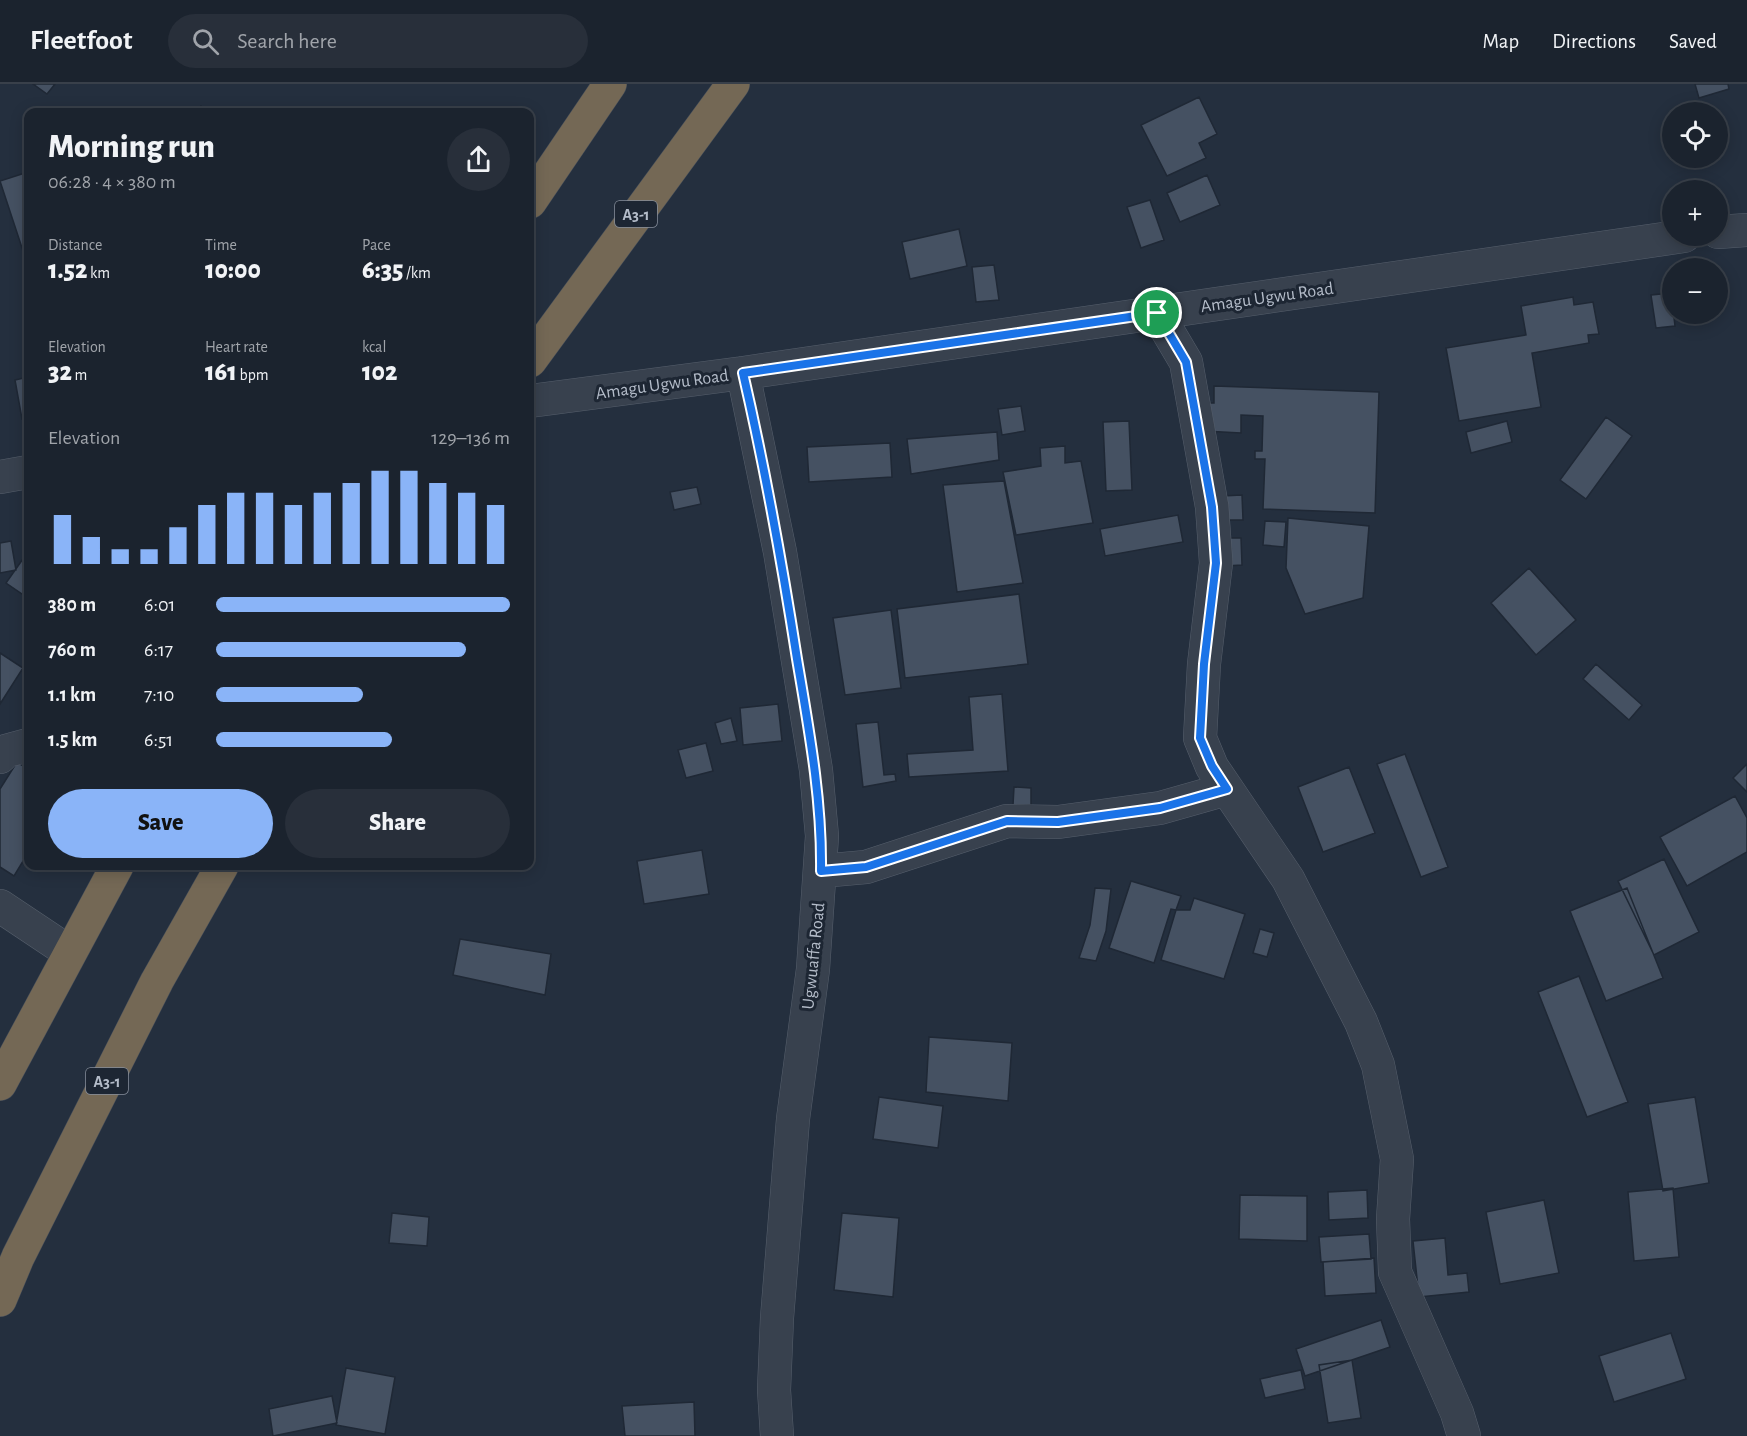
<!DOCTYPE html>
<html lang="en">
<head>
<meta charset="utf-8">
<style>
  :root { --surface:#1b232e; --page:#282f3a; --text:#f1f3f6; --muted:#a0a4aa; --line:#39404a; --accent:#8ab4f8 }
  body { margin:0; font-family:"Alegreya Sans",sans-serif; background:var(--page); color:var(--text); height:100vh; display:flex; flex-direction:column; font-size:22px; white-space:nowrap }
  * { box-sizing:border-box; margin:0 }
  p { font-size:20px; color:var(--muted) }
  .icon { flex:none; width:33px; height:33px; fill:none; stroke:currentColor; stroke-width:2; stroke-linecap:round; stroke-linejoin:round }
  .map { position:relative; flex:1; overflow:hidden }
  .drawer { position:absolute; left:24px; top:24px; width:510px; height:762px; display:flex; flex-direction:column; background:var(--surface); border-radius:12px; box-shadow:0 3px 15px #0003,0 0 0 2px var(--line) }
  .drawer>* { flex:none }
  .controls { position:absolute; left:1662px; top:18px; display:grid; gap:12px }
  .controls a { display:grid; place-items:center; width:66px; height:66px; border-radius:50%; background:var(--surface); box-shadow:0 3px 15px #0003,0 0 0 2px var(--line); font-size:30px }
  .pin { position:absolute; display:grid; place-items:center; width:51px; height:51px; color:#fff; margin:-26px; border:3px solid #fff; border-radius:50%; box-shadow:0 2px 6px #0007 }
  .round { display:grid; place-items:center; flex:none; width:63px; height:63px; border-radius:32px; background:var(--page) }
  .head { display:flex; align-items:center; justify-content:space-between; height:102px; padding:0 24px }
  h1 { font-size:33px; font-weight:800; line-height:45px }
  .stats { display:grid; grid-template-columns:repeat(3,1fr); gap:9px; height:102px; padding:6px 24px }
  .stats div { display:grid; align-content:center }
  .stats b { font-size:26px; font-weight:800 }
  .stats small { font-size:16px; font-weight:400 }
  .stats p { font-size:16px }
  .chart { height:168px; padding:12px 24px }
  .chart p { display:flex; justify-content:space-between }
  .chart svg { width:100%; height:108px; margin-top:6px; stroke:var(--accent); stroke-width:6 }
  .primary-button { display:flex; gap:12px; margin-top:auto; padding:12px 24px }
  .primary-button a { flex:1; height:69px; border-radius:36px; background:var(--accent); color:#111; font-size:24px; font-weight:800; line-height:69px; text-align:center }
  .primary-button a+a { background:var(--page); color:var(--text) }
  ul { padding:0 24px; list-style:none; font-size:20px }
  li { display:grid; grid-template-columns:96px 72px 1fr; align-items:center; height:45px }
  li i { height:15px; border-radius:8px; background:var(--accent) }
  header { display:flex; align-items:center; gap:36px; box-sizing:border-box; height:84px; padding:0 30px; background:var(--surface); border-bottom:2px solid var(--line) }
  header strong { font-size:28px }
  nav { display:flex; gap:33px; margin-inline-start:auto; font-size:21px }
  .search { width:420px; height:54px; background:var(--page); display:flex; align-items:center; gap:15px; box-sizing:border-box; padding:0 21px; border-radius:33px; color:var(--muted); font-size:22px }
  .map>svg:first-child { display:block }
  .building { fill:#455162; stroke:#1f2835; stroke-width:1.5 }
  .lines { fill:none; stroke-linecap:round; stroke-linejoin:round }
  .minor-casing { stroke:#565f6c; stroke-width:34 }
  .highway-casing { stroke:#434c59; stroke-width:34 }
  .minor { stroke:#38414e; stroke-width:33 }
  .highway { stroke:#746855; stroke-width:33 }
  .route-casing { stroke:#fff; stroke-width:12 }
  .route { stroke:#1a73e8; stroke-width:8 }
  .labels { text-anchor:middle; stroke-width:6; stroke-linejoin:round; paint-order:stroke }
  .shield { fill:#1d2633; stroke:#878f9c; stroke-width:1.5 }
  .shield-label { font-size:16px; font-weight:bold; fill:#b4bcc9 }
  .street-label { font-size:18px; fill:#b4bcc9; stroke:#1d2633 }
</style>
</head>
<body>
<header>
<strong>Fleetfoot</strong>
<div class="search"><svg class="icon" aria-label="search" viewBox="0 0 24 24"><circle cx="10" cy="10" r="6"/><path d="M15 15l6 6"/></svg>Search here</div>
<nav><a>Map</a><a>Directions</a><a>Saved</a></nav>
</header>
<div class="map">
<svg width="1747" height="1352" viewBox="0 0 1747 1352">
  <rect width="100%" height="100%" fill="#242f3e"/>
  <path class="building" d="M33,0H55L47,10Z
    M1695,0H1728L1729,5L1699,14Z
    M1199,13L1217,50L1199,59L1206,74L1167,92L1141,41Z
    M201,22L209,28H195Z
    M28,88V178L27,179L0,97Z
    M1207,91L1220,121L1180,138L1167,109Z
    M1150,116L1164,156L1141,164L1127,123Z
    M959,145L967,182L910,195L902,158Z
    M994,181L999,216L976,218L972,183Z
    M1671,209L1675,242L1656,244L1651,211Z
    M1573,213L1574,221L1593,218L1599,250L1588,251L1589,259L1532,269L1541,323L1459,337L1446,264L1526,251L1521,222Z
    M28,293V333L22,335L15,296Z
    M1214,302L1379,308L1375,429L1263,425L1265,375H1255V367H1262L1263,332L1241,331V349L1204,347L1205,319H1214Z
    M1021,322L1025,347L1002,351L998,325Z
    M1606,333L1632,352L1586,415L1560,396Z
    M1129,337L1132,406L1106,407L1103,338Z
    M1507,337L1512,358L1471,369L1466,348Z
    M997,348L999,376L911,390L907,355Z
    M890,359L892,393L809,398L807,363Z
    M1065,362V379L1081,377L1093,439L1016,451L1003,388L1041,382L1040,364Z
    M1004,397L1023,499L957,508L943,401Z
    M697,403L701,420L674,426L670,408Z
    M1242,411L1243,436H1223L1222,412Z
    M1178,431L1183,458L1105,472L1100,445Z
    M1288,434L1369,442L1363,514L1305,530L1286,484Z
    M1265,437L1286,438L1284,463L1263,461Z
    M1224,454H1241L1242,481L1225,482Z
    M11,457L16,486L0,489V459Z
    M25,472L28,475V514L6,499Z
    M1529,484L1576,536L1536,571L1491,519Z
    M1019,510L1028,580L905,594L897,525Z
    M891,526L901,604L845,611L833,534Z
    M0,569L23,584L0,620Z
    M1596,580L1642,621L1629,636L1583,595Z
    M1002,610L1008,687L909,693L907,670L973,666L969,613Z
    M778,620L782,657L743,661L740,624Z
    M731,634L737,657L721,660L715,639Z
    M878,638L884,691L895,690L896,697L863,703L856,640Z
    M706,659L713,687L686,694L678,666Z
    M1405,670L1448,783L1421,793L1377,680Z
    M17,678L28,685V769L14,792L0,783V705Z
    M1747,680V708L1733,694Z
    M1349,683L1375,749L1323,768L1298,703Z
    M1014,703L1031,704V721H1013Z
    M1735,712L1747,734V768L1687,802L1660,753Z
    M702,766L709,810L644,820L637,777Z
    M1664,775L1699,848L1654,871L1618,797Z
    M1131,797L1181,812L1176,826L1171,825L1154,879L1109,864Z
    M1095,804L1111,805L1106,847L1096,877L1079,874L1090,841Z
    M1627,804L1663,894L1606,917L1570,827Z
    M1194,814L1245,830L1224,895L1161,876L1176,826H1190Z
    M1260,845L1274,849L1267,873L1253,869Z
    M460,855L551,870L545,911L453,891Z
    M1579,892L1628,1018L1587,1033L1538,908Z
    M929,953L1012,959L1008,1017L926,1008Z
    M879,1013L943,1022L938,1064L873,1055Z
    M1695,1013L1709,1099L1663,1107L1648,1020Z
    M1673,1104L1679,1173L1634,1177L1628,1108Z
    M1367,1106L1368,1134L1329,1136L1328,1108Z
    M1240,1111L1307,1112V1157L1239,1155Z
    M1544,1116L1559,1189L1500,1200L1486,1128Z
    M392,1129L429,1133L427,1162L389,1159Z
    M842,1129L899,1134L893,1213L834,1206Z
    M1369,1150L1371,1175L1321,1178L1319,1153Z
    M1445,1154L1448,1191L1467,1189L1469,1208L1419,1213L1413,1157Z
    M1374,1174L1376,1209L1325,1212L1323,1178Z
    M1381,1236L1390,1263L1305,1292L1296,1265Z
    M1671,1249L1686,1295L1614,1318L1599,1272Z
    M1352,1276L1361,1334L1328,1339L1319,1281Z
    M346,1284L395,1293L385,1350L336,1341Z
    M1301,1286L1305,1305L1265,1314L1260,1295Z
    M332,1312L337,1339L273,1352L269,1325Z
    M694,1318L695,1352H625L622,1322Z"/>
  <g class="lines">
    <defs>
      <path id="minor" d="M1718,148L1747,146
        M1157,229L1186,278L1212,423L1216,479L1204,580L1200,654L1212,683L1288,795L1361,938L1378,981L1397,1075L1393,1135L1395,1188L1457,1329L1464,1352
        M743,289L780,468L816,686L822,752L813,885L793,1035L777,1234L774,1306L777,1352
        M530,317L743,289L1684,152
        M0,393L28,388
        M0,673L6,667L28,661
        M821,787L866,783L1007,737L1058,738L1160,724L1227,705
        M0,822L69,868"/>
      <path id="highway" d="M530,118L610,0
        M530,277L733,0
        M0,1000L117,782
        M0,1216L18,1173L157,897L222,782"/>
    </defs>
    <use href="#minor" class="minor-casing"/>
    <use href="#highway" class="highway-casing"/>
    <use href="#minor" class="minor"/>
    <use href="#highway" class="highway"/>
  </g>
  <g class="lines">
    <defs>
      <path id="route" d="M1157,229L1186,278L1212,423L1216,479L1204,580L1200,654L1212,682L1227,705L1160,724L1058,738L1007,737L866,783L821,787C822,715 809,646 797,575C782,479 765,384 743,289Z"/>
    </defs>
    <use href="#route" class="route-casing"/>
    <use href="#route" class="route"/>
  </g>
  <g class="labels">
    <g class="shield">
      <rect x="615" y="117" width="42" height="26" rx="4.5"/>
      <rect x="86" y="984" width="42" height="26" rx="4.5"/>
    </g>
    <g class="shield-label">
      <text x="636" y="136">A3-1</text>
      <text x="107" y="1003">A3-1</text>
    </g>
    <g class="street-label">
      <text transform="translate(1267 213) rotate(-8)" y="6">Amagu Ugwu Road</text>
      <text transform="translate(662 300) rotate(-8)" y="6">Amagu Ugwu Road</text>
      <text transform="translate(813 872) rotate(-84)" y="6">Ugwuaffa Road</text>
    </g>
  </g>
</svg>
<div class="controls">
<a><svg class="icon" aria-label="locate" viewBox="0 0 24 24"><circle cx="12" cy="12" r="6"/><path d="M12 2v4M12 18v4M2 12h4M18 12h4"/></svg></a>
<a>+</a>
<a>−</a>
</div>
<div class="pin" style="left:1157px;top:229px;background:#1e9e55"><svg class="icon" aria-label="arrive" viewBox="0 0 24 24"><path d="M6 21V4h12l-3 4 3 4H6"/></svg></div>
<section class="drawer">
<div class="head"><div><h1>Morning run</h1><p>06:28 · 4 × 380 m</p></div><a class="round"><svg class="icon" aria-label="share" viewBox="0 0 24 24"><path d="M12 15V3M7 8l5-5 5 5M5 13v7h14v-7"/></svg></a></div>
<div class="stats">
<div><p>Distance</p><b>1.52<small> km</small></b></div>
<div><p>Time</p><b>10:00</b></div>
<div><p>Pace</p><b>6:35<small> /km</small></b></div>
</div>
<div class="stats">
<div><p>Elevation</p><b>32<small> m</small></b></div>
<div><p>Heart rate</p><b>161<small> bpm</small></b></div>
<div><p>kcal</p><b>102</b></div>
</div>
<div class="chart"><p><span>Elevation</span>129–136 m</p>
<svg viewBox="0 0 160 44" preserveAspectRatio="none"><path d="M5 44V24M15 44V33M25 44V38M35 44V38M45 44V29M55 44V20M65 44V15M75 44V15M85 44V20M95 44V15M105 44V11M115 44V6M125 44V6M135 44V11M145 44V15M155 44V20"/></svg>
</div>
<ul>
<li><b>380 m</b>6:01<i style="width:100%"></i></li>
<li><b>760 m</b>6:17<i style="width:85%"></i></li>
<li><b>1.1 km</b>7:10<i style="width:50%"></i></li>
<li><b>1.5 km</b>6:51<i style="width:60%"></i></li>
</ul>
<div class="primary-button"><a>Save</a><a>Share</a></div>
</section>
</div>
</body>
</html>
